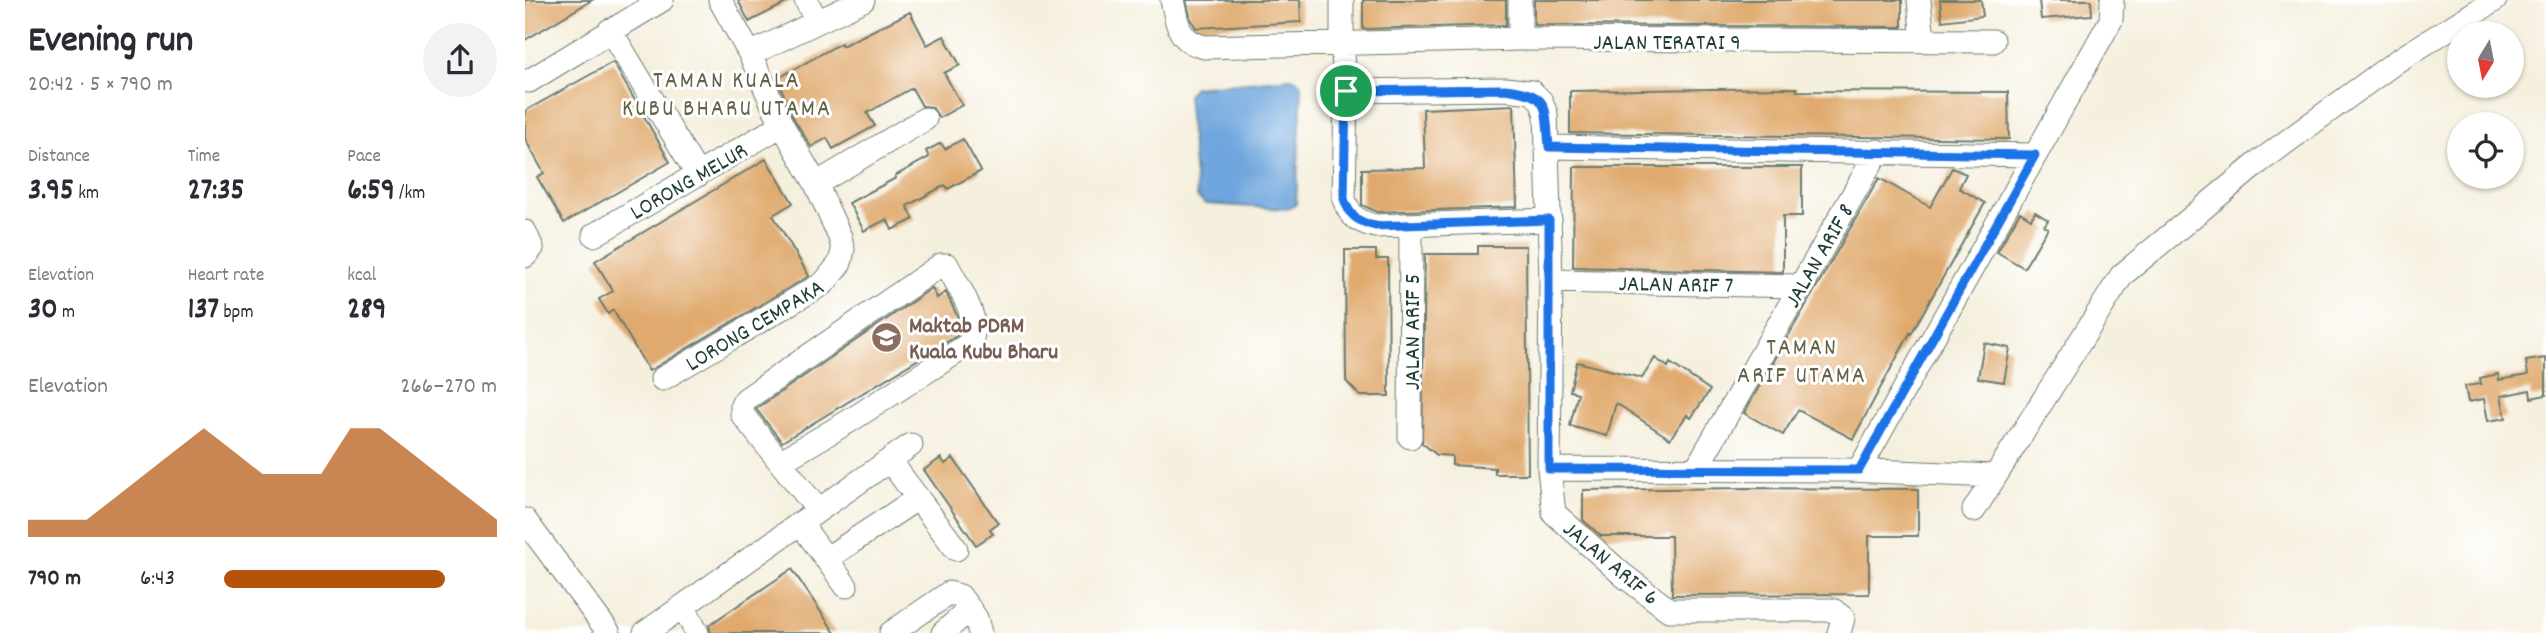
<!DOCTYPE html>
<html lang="en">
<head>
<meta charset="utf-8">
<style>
  :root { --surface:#fff; --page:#f2f2f3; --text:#2b2b33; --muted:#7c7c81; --accent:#b45309 }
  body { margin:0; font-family:Dekko,sans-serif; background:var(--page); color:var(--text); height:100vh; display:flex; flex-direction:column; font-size:26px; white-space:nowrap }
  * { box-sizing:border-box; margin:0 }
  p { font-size:23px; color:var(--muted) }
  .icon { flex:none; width:38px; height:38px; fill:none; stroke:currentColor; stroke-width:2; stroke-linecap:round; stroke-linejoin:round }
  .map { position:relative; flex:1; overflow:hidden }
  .details { display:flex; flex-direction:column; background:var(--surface); width:525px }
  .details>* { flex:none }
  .needle { width:46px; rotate:190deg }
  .controls { position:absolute; left:1922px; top:21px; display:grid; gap:14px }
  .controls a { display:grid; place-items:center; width:77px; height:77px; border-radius:50%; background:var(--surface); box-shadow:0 2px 5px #0004; font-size:35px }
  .pin { position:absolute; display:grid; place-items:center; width:60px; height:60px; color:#fff; margin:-30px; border:4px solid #fff; border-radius:50%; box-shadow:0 2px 7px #0007 }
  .round { display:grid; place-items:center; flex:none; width:74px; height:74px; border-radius:37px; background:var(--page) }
  .summary { display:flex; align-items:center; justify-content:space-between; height:119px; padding:0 28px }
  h1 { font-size:38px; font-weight:800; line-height:52px }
  .metrics { display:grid; grid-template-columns:repeat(3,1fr); gap:10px; height:119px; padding:7px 28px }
  .metrics div { display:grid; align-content:center }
  .metrics b { font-size:30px; font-weight:800 }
  .metrics small { font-size:19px; font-weight:400 }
  .metrics p { font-size:19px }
  .chart { height:196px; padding:14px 28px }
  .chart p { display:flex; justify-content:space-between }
  .chart svg { width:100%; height:126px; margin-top:7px; fill:var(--accent); opacity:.7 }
  ul { padding:0 28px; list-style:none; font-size:23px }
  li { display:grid; grid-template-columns:112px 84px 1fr; align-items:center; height:52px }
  li i { height:18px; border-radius:9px; background:var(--accent) }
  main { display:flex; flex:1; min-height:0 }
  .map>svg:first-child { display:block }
  .water { fill:#6ea6dd; stroke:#467288; stroke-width:2 }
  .building { fill:#e0aa6e }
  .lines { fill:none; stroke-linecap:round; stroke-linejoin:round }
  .minor-casing { stroke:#6a7b6f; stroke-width:25 }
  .minor { stroke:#fff; stroke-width:23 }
  .route-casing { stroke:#fff; stroke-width:14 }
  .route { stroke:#1a73e8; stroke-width:9 }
  .labels { text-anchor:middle; stroke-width:6; stroke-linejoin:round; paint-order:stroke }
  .street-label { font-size:23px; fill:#1f3d34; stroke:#fff }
  .education-label { font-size:23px; font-weight:bold; fill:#785e54; stroke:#fff; text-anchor:start }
  .neighbourhood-label { font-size:24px; letter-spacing:2px; fill:#636348; stroke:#fff }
</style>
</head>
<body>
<main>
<section class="details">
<div class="summary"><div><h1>Evening run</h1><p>20:42 · 5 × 790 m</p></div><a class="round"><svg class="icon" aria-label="share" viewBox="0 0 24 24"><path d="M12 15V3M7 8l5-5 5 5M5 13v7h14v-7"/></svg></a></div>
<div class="metrics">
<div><p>Distance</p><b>3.95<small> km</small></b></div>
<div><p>Time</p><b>27:35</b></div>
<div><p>Pace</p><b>6:59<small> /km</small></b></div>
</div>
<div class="metrics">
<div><p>Elevation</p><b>30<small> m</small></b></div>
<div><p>Heart rate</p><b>137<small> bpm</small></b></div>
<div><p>kcal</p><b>289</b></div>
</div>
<div class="chart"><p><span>Elevation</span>266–270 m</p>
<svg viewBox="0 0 160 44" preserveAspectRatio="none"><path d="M0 44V38L10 38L20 38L30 30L40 22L50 14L60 6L70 14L80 22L90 22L100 22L110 6L120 6L130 14L140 22L150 30L160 38V44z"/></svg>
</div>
<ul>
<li><b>790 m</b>6:43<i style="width:81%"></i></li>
</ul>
</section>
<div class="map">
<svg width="2021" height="633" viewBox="0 0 2021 633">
  <rect width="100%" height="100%" fill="#fff"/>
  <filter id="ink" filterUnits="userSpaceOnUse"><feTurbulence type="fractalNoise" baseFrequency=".0143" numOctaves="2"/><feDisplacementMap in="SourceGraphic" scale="14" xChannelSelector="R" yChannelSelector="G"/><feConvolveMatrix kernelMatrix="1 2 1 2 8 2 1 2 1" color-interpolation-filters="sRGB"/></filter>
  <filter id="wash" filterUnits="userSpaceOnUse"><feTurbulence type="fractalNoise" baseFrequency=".00686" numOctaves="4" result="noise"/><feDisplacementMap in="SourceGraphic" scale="28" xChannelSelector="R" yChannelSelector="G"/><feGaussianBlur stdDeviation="1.57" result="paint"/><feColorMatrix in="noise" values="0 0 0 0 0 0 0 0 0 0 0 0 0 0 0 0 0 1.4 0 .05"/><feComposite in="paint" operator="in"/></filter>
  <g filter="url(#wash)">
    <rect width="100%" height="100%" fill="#f5efdd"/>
    <path class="water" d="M767,78L774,82L777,87L771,204L763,209L680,204L672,197L662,95L669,87Z"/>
    <g id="blocks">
      <path class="building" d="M0,0H67L0,40Z
        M213,0H267L224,22Z
        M661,0H775L776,22L671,28L666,20Z
        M838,0H981V25L838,29Z
        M1009,0H1377V27L1009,25Z
        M1415,0H1456L1458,16L1417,21Z
        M1514,0H1566L1567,15L1516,19Z
        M385,12L402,45L419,36L435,65L419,73L437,105L414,118L407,107L397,106L387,88L342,113L350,126L308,149L302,138L286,147L269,119L252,79L316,43L317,46Z
        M88,62L145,162L39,223L12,177L19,173L0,139V111Z
        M1272,88V91L1483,92L1484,139L1045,133V91Z
        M989,105L992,207L852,212L837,205V169L900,168L898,109Z
        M438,139L456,171L423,189L420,185L382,206L389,219L367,230L362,219L339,231L324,203L371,178L370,176L404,157L401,151L416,143L420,149Z
        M241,159L268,203L248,215L284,276L124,371L88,310L83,314L74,299L88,291L70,261Z
        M1049,167H1277V216H1258V272L1048,267Z
        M1427,168L1441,174L1434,188L1460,203L1386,334L1385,333L1328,439L1273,410L1258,435L1219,413L1354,178L1405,207Z
        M1495,212L1506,219L1510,212L1523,220L1519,226L1523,228L1499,268L1472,252Z
        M953,246H1001L1003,474H970V468L927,465V456L912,455L897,443L900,254H953Z
        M820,250H851V259H863L864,396H835L821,381Z
        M407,288L412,298L421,292L433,318L428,323L433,335L257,442L231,409Z
        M1459,343L1485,348L1479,382L1453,378Z
        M1130,358L1143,367L1145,363L1185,390L1166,418L1162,415L1145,439L1091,403L1082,436L1045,426L1053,393L1045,391L1052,362L1117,378Z
        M2021,358V395L2006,398L2005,390L1976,396L1981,418L1963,421L1959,399L1943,402L1940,386L1956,384L1955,378L1973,374L1974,380L2003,375L2001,361Z
        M416,458L420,464L428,458L473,523L465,529L468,534L451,545L399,470Z
        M1222,488L1393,489V536H1344V594L1147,595L1146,536H1076L1058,520V490Z
        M267,569L310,633H186L184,625Z"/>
    </g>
  </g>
  <g filter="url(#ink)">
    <use href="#blocks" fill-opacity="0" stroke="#6a7b6f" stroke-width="2"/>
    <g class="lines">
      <defs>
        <path id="minor" d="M281,0L292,22
          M647,0C653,25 652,41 680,47L995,39L1468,41
          M817,0V43L821,91L819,199C825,217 832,221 850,226L1025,220
          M995,0V39
          M1394,0L1398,41
          M85,30L173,175
          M225,54L338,0
          M4,81L137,0
          M821,91L980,89L1007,92L1016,101L1021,114L1026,281L1024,469L1029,513L1098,575L1144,610H1308L1318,618L1314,633
          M1024,147L1510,155
          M291,184L400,119
          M0,232L7,248L0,256
          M69,235L257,125
          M416,265H422C433,287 459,321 444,344L326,420L255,462L217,414V405L221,399Z
          M1026,281L1276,286
          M137,379L299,283L315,263L318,250L315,237L291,184L257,125L225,54L195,0
          M885,437L886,226
          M365,461L431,549
          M255,462L293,510
          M1024,469L1323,470L1470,476
          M1171,469L1353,151
          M1334,470L1586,20L1587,0
          M1449,510L1597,275L1734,162L1872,61L1970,0
          M0,520L84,633
          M275,523L321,586
          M301,559L393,498
          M158,606L172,633
          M120,633L386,445
          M366,633L424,593L435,596L451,618L455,633
          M418,633L445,609"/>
      </defs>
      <use href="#minor" class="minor-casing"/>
      <use href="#minor" class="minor"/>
    </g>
  </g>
  <g class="lines" filter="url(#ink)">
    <defs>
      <path id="route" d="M980,89C1026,95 1020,105 1024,147L1510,155L1334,470L1024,469V220L850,226C832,221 825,217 819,199L821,91Z"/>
    </defs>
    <use href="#route" class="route-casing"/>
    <use href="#route" class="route"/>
  </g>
  <defs>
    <symbol id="university-disc" viewBox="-11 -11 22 22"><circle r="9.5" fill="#8d6e63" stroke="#fff"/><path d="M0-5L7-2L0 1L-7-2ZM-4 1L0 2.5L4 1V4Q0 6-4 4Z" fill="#fff"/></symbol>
  </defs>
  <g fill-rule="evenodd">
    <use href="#university-disc" x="344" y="320" width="35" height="35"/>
  </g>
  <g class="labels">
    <g class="street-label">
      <text x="1142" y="49">JALAN TERATAI 9</text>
      <text transform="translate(163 180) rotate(-30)" y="8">LORONG MELUR</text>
      <text transform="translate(1293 255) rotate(-60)" y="8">JALAN ARIF 8</text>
      <text transform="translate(1151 283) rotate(1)" y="8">JALAN ARIF 7</text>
      <text transform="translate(229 324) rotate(-31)" y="8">LORONG CEMPAKA</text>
      <text transform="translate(886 332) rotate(-90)" y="8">JALAN ARIF 5</text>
      <text transform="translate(1087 562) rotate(40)" y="8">JALAN ARIF 6</text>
    </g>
    <g class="education-label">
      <text x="384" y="332">Maktab PDRM<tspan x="384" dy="26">Kuala Kubu Bharu</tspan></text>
    </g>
    <g class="neighbourhood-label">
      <text x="202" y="87">TAMAN KUALA<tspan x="202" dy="28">KUBU BHARU UTAMA</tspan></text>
      <text x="1277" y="354">TAMAN<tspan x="1277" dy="28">ARIF UTAMA</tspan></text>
    </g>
  </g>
</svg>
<div class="controls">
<a><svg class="needle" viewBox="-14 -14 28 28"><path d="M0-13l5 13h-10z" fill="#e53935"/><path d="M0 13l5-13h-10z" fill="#7c7c81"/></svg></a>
<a><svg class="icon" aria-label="locate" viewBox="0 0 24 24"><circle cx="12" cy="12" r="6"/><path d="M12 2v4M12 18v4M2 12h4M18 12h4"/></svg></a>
</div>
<div class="pin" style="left:821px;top:91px;background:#1e9e55"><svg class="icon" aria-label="arrive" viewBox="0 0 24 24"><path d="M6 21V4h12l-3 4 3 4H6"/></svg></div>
</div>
</main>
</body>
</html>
